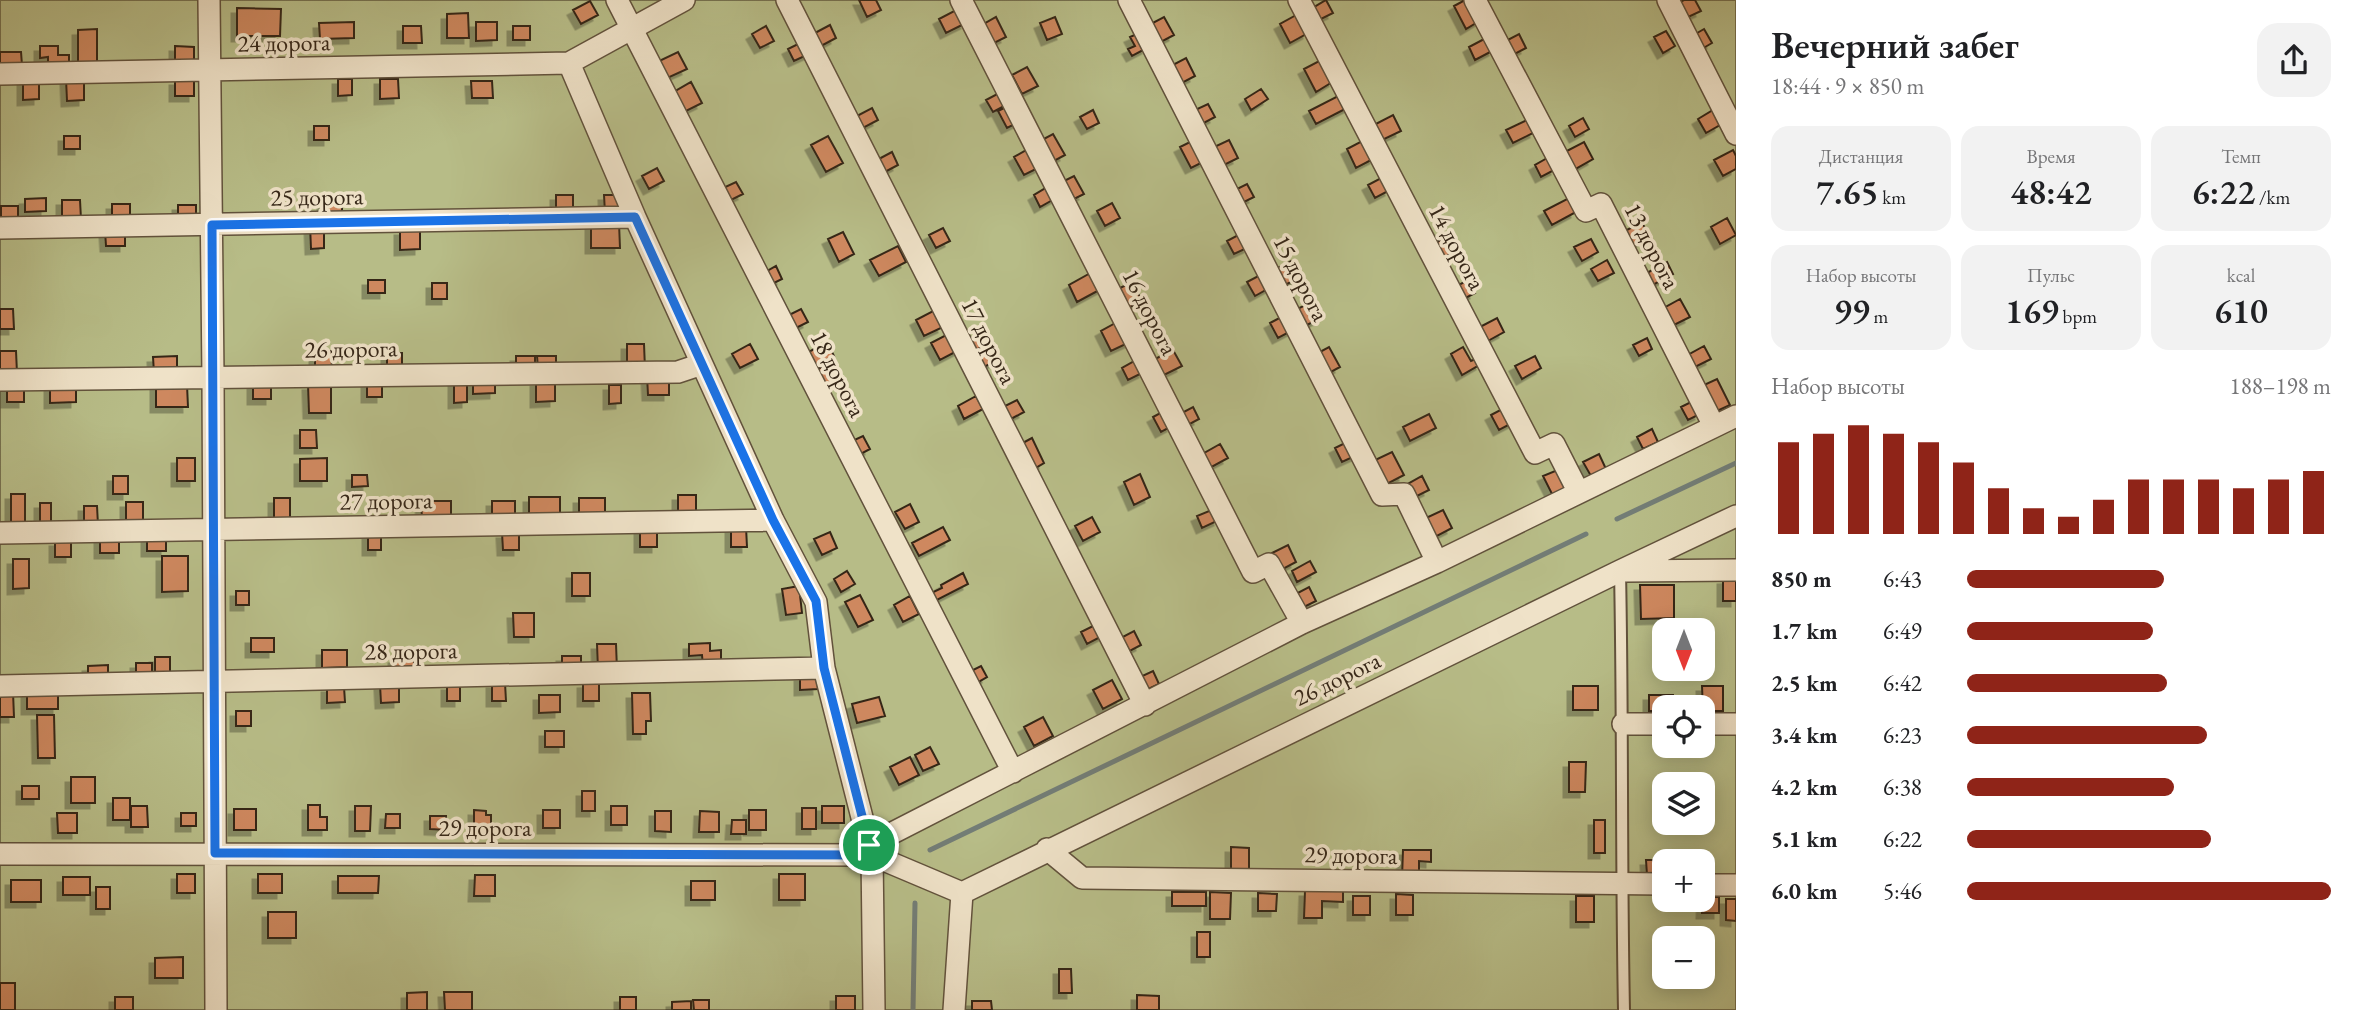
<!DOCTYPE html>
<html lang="ru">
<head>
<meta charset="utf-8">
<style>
  :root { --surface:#fff; --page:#f2f2f2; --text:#202124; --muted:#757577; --accent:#8f2418 }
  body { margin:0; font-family:"EB Garamond",serif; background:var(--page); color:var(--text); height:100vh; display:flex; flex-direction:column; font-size:26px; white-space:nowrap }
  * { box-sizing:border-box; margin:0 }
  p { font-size:23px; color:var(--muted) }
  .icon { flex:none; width:38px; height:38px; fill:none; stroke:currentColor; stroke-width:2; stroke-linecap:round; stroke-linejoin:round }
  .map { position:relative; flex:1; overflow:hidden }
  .sheet { display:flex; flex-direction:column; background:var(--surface); width:630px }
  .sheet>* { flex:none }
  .needle { width:46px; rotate:180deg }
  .controls { position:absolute; left:1652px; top:618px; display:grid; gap:14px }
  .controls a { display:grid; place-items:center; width:63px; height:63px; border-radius:14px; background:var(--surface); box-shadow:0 4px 18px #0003; font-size:35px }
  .pin { position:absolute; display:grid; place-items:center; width:60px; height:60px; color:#fff; margin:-30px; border:4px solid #fff; border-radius:50%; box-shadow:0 2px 7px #0007 }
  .round { display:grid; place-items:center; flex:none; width:74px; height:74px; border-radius:21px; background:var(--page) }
  .head { display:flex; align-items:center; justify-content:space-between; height:119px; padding:0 35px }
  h1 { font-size:38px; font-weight:600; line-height:52px }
  .figures { display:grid; grid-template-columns:repeat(3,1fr); gap:10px; height:119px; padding:7px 35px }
  .figures div { display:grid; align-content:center; border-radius:18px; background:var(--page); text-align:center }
  .figures b { font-size:35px; font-weight:600 }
  .figures small { font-size:19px; font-weight:400 }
  .figures p { font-size:19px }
  .chart { height:196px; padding:14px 35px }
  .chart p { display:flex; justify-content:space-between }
  .chart svg { width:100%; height:126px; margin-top:7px; stroke:var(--accent); stroke-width:6 }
  ul { padding:0 35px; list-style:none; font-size:23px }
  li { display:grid; grid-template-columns:112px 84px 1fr; align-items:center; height:52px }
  li i { height:18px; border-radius:9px; background:var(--accent) }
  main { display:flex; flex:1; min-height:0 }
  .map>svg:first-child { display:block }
  .green { fill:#b7bc87; stroke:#767250; stroke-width:2; fill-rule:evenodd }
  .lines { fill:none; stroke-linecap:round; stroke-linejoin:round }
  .stream { stroke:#737d76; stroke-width:5 }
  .building { fill:#ce885f; stroke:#362718; stroke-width:2; filter:url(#shadow) }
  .service-casing { stroke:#62523c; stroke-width:14 }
  .minor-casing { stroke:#62523c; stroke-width:24 }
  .service { stroke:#efe2c8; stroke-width:10 }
  .minor { stroke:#efe2c8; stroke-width:21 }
  .route-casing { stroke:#fff; stroke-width:14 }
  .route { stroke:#1a73e8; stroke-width:9 }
  .labels { text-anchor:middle; stroke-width:7; stroke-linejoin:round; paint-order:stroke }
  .street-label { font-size:24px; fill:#362718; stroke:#efe2c8 }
</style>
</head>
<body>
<main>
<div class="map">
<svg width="1736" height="1010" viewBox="0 0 1736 1010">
  <defs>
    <filter id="shadow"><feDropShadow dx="-5.5" dy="5.5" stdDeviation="0" flood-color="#0004"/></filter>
  </defs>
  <rect width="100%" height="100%" fill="#e7d3aa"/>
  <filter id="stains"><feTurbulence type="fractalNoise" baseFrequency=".00286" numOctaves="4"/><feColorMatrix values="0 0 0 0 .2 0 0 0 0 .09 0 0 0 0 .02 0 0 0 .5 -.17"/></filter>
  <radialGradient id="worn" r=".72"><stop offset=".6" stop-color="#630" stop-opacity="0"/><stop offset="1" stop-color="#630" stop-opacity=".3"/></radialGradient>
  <path class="green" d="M0,0H1736V1010H0ZM1664,630H1703V668H1664ZM1664,707H1703V746H1664ZM1664,784H1703V822H1664ZM1664,861H1703V900H1664ZM1664,938H1703V976H1664Z"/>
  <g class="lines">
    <path class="stream" d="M1617,519L1736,463
      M930,850L1586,534
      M913,1010L915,903"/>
  </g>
  <path class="building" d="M859,0H876L881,10L867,17Z
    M1326,0L1333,13L1317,21L1311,9Z
    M1465,0L1481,20L1466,29L1454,6Z
    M1684,0H1695L1701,11L1686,18L1678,3Z
    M590,1L598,15L581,24L573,10Z
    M237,8L281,9L280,36H237Z
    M958,9L966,23L946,33L939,19Z
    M468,13L469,38H447V14Z
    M1298,14L1308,33L1290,43L1280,24Z
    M996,17L1006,37L992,44L982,25Z
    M1055,17L1062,34L1047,40L1040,23Z
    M1164,17L1174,35L1157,44L1147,26Z
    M354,22V38L320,39L319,23Z
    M476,22H497V40L476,41Z
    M830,25L836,38L819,47L813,34Z
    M403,26H421L422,43H403Z
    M513,26H530V40H513Z
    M766,26L774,41L760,48L752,34Z
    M97,29V62L78,63V30Z
    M1704,29L1712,43L1700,50L1692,36Z
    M1666,31L1675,46L1663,53L1654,37Z
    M1139,33L1147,48L1132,56L1128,49L1135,46L1130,37Z
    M1519,34L1526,48L1509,57L1502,43Z
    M1488,37L1494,50L1475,60L1469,47Z
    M802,42L809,54L794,61L788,49Z
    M40,46H58V55H69V67H48V57L40,58Z
    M175,46L194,47V63H175Z
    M0,52H21L22,65L0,66Z
    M678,52L687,69L663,80L655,63Z
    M1186,58L1195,76L1178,85L1169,67Z
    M1323,59L1334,81L1316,92L1304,69Z
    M1027,67L1038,86L1022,94L1012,75Z
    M66,79H84V100L67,101Z
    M338,79H352V95L338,96Z
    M380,79H398L399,98L380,99Z
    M23,80H39V99L23,100Z
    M175,80H194V96H175Z
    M471,81H492L493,98H472Z
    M691,82L702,103L682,113L672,93Z
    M1261,89L1268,99L1251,110L1245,99Z
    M1001,92L1008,104L993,112L986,100Z
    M1342,94L1349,107L1316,124L1309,111Z
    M1208,104L1215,117L1200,125L1193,111Z
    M1010,105L1019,122L1007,128L998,111Z
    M872,108L878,120L861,129L855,117Z
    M1093,110L1099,123L1087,129L1080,117Z
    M1713,110L1720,125L1706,133L1698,119Z
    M1393,115L1401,131L1378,142L1370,127Z
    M1583,118L1589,129L1575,137L1569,126Z
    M1529,119L1535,132L1513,143L1506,130Z
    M314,126H329V140H314Z
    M1053,134L1065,155L1052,162L1040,141Z
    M64,136H80V149H64Z
    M828,136L843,163L826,172L811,145Z
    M1366,139L1375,158L1356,168L1347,149Z
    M1194,140L1205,161L1191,168L1180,147Z
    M1229,140L1238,158L1220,167L1210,149Z
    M1584,142L1593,159L1570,172L1561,154Z
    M1030,148L1040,167L1024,175L1014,157Z
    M1733,150L1736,156V169L1723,176L1714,160Z
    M892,152L898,165L881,174L875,161Z
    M1549,157L1556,169L1541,177L1535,165Z
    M657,168L664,181L649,189L642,176Z
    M1074,176L1084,194L1072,200L1062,182Z
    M1383,177L1390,190L1375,198L1368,185Z
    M736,182L743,194L727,202L721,189Z
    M1247,184L1254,197L1240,204L1233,191Z
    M1049,186L1056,198L1040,207L1034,195Z
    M556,195H573V213L556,214Z
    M604,195H621L622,213H605Z
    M46,198V211L25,212V199Z
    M1569,198L1576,212L1552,225L1544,211Z
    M62,200H80L81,219H62Z
    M323,203H337V207H342V215H323Z
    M1112,203L1120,218L1105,226L1097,211Z
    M112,204H130V216H112Z
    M178,205H196V220H178Z
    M1,206H18V222H1Z
    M1727,218L1736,235L1720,244L1711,227Z
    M1642,222L1649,237L1631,247L1623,232Z
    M619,223L620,248H591V224Z
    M310,225H324V248L311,249Z
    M943,228L950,241L936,248L929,235Z
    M125,230V246H106L105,231Z
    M400,230H420V249L400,250Z
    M843,232L854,254L839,262L828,239Z
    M1242,233L1249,247L1234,254L1227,241Z
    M1450,235L1458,250L1439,260L1431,245Z
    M1591,239L1598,252L1582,261L1574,247Z
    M898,246L906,262L879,276L870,260Z
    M1607,260L1614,273L1598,281L1591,269Z
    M1291,261L1299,278L1281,287L1272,271Z
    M1667,262L1673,274L1651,286L1645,274Z
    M776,266L782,279L766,287L760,275Z
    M1094,271L1103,288L1077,302L1069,285Z
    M1264,273L1271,287L1255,296L1247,282Z
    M368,280H385V293H368Z
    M1468,280L1475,293L1460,301L1453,288Z
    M1132,282L1142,301L1128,308L1118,289Z
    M432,283H447V299H432Z
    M1680,299L1690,317L1672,326L1662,309Z
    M1312,302L1321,318L1303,327L1295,310Z
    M0,309H13L14,329H0Z
    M801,309L808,322L790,331L783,318Z
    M935,310L943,327L924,336L916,320Z
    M1285,315L1293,330L1278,338L1270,323Z
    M1497,318L1504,332L1486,342L1478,328Z
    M1119,321L1130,342L1111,351L1101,331Z
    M950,333L959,350L940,360L931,343Z
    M982,334L988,344L972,352L967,342Z
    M1647,338L1652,349L1639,356L1633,345Z
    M827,342L834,356L810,368L803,355Z
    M627,344H644L645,369H627Z
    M750,344L758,359L740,368L732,354Z
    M1704,346L1711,359L1693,368L1686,356Z
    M1329,347L1340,367L1329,373L1318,353Z
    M1463,347L1471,361L1478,358L1481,364L1462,375L1451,354Z
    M988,350L994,362L984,367L978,356Z
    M1173,350L1182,366L1162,376L1153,360Z
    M0,351H16L17,373H0Z
    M315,351H331L332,368H315Z
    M387,353H402V370H387Z
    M177,356V373H154L153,357Z
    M516,356H535V367H516Z
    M537,356H556V368H538Z
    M1535,356L1541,368L1522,379L1515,366Z
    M1138,359L1144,372L1128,380L1122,368Z
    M833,361L842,380L820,392L810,373Z
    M647,376H669V395H648Z
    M495,377V393L473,394V378Z
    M382,378V397H367V379Z
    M1717,379L1730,405L1717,411L1704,385Z
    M454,380H467V402L454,403Z
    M536,381H555V401L536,402Z
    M50,384H76V402L50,403Z
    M253,384H271V399H253Z
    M331,384V413H309L308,385Z
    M156,385H187L188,407H156Z
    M609,385H621V403L609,404Z
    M7,386H24V402H7Z
    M976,396L983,409L964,419L958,406Z
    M1017,400L1024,412L1009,420L1003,407Z
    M1693,401L1700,414L1688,420L1681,407Z
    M1193,407L1199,419L1186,426L1180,414Z
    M1506,407L1514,422L1499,430L1491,415Z
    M1164,411L1172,426L1161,432L1153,417Z
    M1429,414L1436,428L1410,441L1403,427Z
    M1652,429L1658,442L1643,449L1637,437Z
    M300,430H316L317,448H300Z
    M863,436L870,449L857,456L850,442Z
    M1032,438L1044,463L1032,470L1019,445Z
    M1349,441L1357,455L1342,462L1335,448Z
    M1220,444L1228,458L1206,470L1199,456Z
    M1392,452L1404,475L1383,486L1371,462Z
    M1599,454L1606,469L1591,476L1583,462Z
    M177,458H195V481H177Z
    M327,458V481H300V459Z
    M1560,469L1569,488L1553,496L1543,476Z
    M1140,474L1150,497L1134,505L1124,482Z
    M352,475H367L368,486L352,487Z
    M113,476H128V494H113Z
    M1422,476L1429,490L1413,498L1406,485Z
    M11,494H25V522H11Z
    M678,495H696V518H678Z
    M529,497H560V514L529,515Z
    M274,498H290V521H274Z
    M579,498H605V517H579Z
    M421,501H451V518H422Z
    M492,501H515V520H492Z
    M126,502H143V523H126Z
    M40,503H51V525L40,526Z
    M910,504L919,522L905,529L895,512Z
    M84,506H97L98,525L84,526Z
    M1214,509L1219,520L1202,528L1197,516Z
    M1443,510L1452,528L1435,537L1426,518Z
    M1092,517L1100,532L1083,541L1075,526Z
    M731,527H746L747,547H731Z
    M943,527L950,540L919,556L912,543Z
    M640,529H657V547H640Z
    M368,531H381V550H368Z
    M830,532L837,548L822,555L814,539Z
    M502,533H519V550H503Z
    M119,535V553H100V536Z
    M147,535H166V551H147Z
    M55,541H71V557H55Z
    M1288,545L1296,562L1281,570L1272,553Z
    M162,556H188V591L162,592Z
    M13,559H29V588L13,589Z
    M1310,561L1316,572L1297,582L1292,571Z
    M847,571L855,584L841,592L834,579Z
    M572,573H590V596H572Z
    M963,573L968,584L931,603L927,595L942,588L941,585Z
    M1736,578V601H1723V579Z
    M1640,585H1674V618L1641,619Z
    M799,586L802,613L786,615L782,589Z
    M1309,587L1316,601L1300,609L1292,596Z
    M236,591H249V605H236Z
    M860,595L873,620L858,627L845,602Z
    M910,596L919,614L903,622L894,605Z
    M513,613H534V637H514Z
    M1097,624L1104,635L1087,644L1081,632Z
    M1134,631L1141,645L1124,654L1117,640Z
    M251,638H274V652H251Z
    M710,643V651L721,650V667H703L702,655L689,656V644Z
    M597,644H616L617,670H598Z
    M322,650H347V667L322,668Z
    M562,656H581V671L562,672Z
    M155,657H170V677H155Z
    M414,657V673H395L394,658Z
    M136,663H152V680H136Z
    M108,665V679H88V666Z
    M981,666L987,677L973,685L967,673Z
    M1153,671L1159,684L1144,691L1138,678Z
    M800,676H817L818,689L800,690Z
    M1112,680L1122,699L1103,709L1093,690Z
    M599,682V701H583V683Z
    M492,683H505L506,701H492Z
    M380,685H399V702L381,703Z
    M447,685H460V701H447Z
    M1573,686H1598V710H1573Z
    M1702,686H1723V711H1703Z
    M327,687H344L345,702L327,703Z
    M58,691V709H27V692Z
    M13,692L14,717H0V693Z
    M632,693H650L651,721H646V734H633Z
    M539,695H560V712L539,713Z
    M1649,695H1673V707H1664V711H1649Z
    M879,697L885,716L857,723L852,704Z
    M236,711H251V726H236Z
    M37,715H54L55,758H38Z
    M1043,717L1053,736L1034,746L1024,727Z
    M545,731H564V747H545Z
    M930,747L939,764L923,771L915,755Z
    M910,757L919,775L899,785L890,767Z
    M1569,762H1586L1585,792H1569Z
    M71,777H95V803H71Z
    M22,786H39V799H22Z
    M582,791H595V811H582Z
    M113,798H130V820H113Z
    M308,805H320V817H327V830H308Z
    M131,806H147L148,827H131Z
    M355,806H371L370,831H355Z
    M611,806H627V825H611Z
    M822,806H844V823H822Z
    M802,808H816V829H802Z
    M234,809H256V830H234Z
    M474,810L486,811V815H491V827H474Z
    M543,810H560V828H543Z
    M749,810H766V830H749Z
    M655,811H671V832L655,831Z
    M700,811L719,812V832H699Z
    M57,813H77V833H58Z
    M181,813H196V826H181Z
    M386,814H400V828H385Z
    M430,816H446V830L430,829Z
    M732,820H746V834H731Z
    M1594,820H1605V853H1594Z
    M1231,847L1249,848V872H1231Z
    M1403,850H1431V862L1419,861V879L1402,878Z
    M1646,860H1671V861H1664V875H1647Z
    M177,874H195V893H177Z
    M258,874H282V893H258Z
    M779,874H805V900H779Z
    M475,875H495V896H474Z
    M338,876H379L378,893H338Z
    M63,877H90V895H63Z
    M11,880H41V902H11Z
    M691,881H715V900H691Z
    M96,887H110V909H96Z
    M1305,891H1343V902L1322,901V918H1304Z
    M1172,892H1206V906H1172Z
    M1210,892L1231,893L1230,919H1210Z
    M1258,893L1277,894L1276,911H1258Z
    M1396,894L1413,895V915H1396Z
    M1353,896H1370V915H1353Z
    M1576,896H1594V922H1576Z
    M1703,897H1719V913H1702Z
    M1726,899H1736V921L1726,920Z
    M268,912H296V938H268Z
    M1197,932H1210V957H1197Z
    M183,957V978H155V958Z
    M1059,969H1071L1072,993H1059Z
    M0,983H15V1010H0Z
    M427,992V1010H407V993Z
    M444,992H472V1010H445Z
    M1137,995L1159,996V1010H1137Z
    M836,996H855V1010H836Z
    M115,997H133V1010H115Z
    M620,997H636V1010H620Z
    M693,1000H709V1010H694Z
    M691,1001V1010H672V1002Z
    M972,1001H991L992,1010H972Z"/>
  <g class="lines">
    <defs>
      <path id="service" d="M1620,571C1623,717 1621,864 1624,1010"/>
      <path id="minor" d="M209,0L213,377L216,1010
        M617,0L1013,772
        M787,0L1145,705
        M961,0L1253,572L1269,564L1302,623
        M1129,0L1382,495L1404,494L1437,562
        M1299,0L1535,453L1554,444L1578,491
        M1475,0L1586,211L1601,204L1714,426
        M1668,0L1736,134
        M569,63L635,217L773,520L816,602L824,668L869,845
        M0,74L569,63L684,0
        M0,228L635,217
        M0,380L678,372L702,364
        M0,533L773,520
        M1626,571L1736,570
        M0,686L824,668
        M1623,724H1664
        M1703,724H1736
        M1047,849L1082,878L1664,884
        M0,854L872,855L962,893
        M1703,885H1736
        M962,893L1620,571L1736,516
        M874,1010L872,855L869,845L1302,623L1437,562L1736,416
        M954,1010L962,893"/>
    </defs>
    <use href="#service" class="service-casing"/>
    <use href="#minor" class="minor-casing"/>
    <use href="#service" class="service"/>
    <use href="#minor" class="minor"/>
  </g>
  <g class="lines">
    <defs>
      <path id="route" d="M635,217L773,520L816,601L824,668L872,855L215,853L212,225Z"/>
    </defs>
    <use href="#route" class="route-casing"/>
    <use href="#route" class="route"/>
  </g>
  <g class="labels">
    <g class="street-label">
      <text transform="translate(284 43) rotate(-1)" y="8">24 дорога</text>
      <text transform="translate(317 197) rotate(-1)" y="8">25 дорога</text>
      <text transform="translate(1652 246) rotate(63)" y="8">13 дорога</text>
      <text transform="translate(1457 247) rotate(62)" y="8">14 дорога</text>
      <text transform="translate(1301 278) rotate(63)" y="8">15 дорога</text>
      <text transform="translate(1150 312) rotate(63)" y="8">16 дорога</text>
      <text transform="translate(989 341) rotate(63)" y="8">17 дорога</text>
      <text transform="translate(351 349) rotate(-1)" y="8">26 дорога</text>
      <text transform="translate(838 374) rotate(63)" y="8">18 дорога</text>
      <text transform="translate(386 501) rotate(-1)" y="8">27 дорога</text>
      <text transform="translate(411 651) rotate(-1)" y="8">28 дорога</text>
      <text transform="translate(1337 679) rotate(-26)" y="8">26 дорога</text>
      <text x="485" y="836">29 дорога</text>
      <text transform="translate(1351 855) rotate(1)" y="8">29 дорога</text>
    </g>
  </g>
  <rect width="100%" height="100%" filter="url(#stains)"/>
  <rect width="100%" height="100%" fill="url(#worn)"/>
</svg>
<div class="controls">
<a><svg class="needle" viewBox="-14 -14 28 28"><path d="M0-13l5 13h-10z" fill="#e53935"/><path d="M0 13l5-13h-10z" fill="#757577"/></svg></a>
<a><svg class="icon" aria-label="locate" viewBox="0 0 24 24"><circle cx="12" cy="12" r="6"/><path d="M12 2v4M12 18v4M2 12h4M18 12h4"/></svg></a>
<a><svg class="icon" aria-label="layers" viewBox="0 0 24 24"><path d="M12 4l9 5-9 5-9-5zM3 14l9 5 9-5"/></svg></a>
<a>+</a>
<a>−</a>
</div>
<div class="pin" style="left:869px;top:845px;background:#1e9e55"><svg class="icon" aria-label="arrive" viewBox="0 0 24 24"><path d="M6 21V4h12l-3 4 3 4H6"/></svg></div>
</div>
<section class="sheet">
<div class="head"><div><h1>Вечерний забег</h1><p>18:44 · 9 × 850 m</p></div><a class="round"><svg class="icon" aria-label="share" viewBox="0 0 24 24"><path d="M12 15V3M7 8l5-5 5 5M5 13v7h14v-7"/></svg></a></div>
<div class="figures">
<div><p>Дистанция</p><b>7.65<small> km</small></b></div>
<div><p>Время</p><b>48:42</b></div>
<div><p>Темп</p><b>6:22<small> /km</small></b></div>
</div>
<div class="figures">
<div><p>Набор высоты</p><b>99<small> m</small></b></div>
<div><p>Пульс</p><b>169<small> bpm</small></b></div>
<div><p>kcal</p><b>610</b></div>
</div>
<div class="chart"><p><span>Набор высоты</span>188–198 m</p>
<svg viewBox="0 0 160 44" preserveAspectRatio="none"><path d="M5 44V12M15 44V9M25 44V6M35 44V9M45 44V12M55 44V19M65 44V28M75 44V35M85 44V38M95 44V32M105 44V25M115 44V25M125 44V25M135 44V28M145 44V25M155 44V22"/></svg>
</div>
<ul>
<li><b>850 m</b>6:43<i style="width:54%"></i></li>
<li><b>1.7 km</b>6:49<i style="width:51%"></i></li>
<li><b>2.5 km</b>6:42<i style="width:55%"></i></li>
<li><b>3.4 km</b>6:23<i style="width:66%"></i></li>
<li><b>4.2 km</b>6:38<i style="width:57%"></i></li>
<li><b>5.1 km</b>6:22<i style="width:67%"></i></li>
<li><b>6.0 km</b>5:46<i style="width:100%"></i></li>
</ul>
</section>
</main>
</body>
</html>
